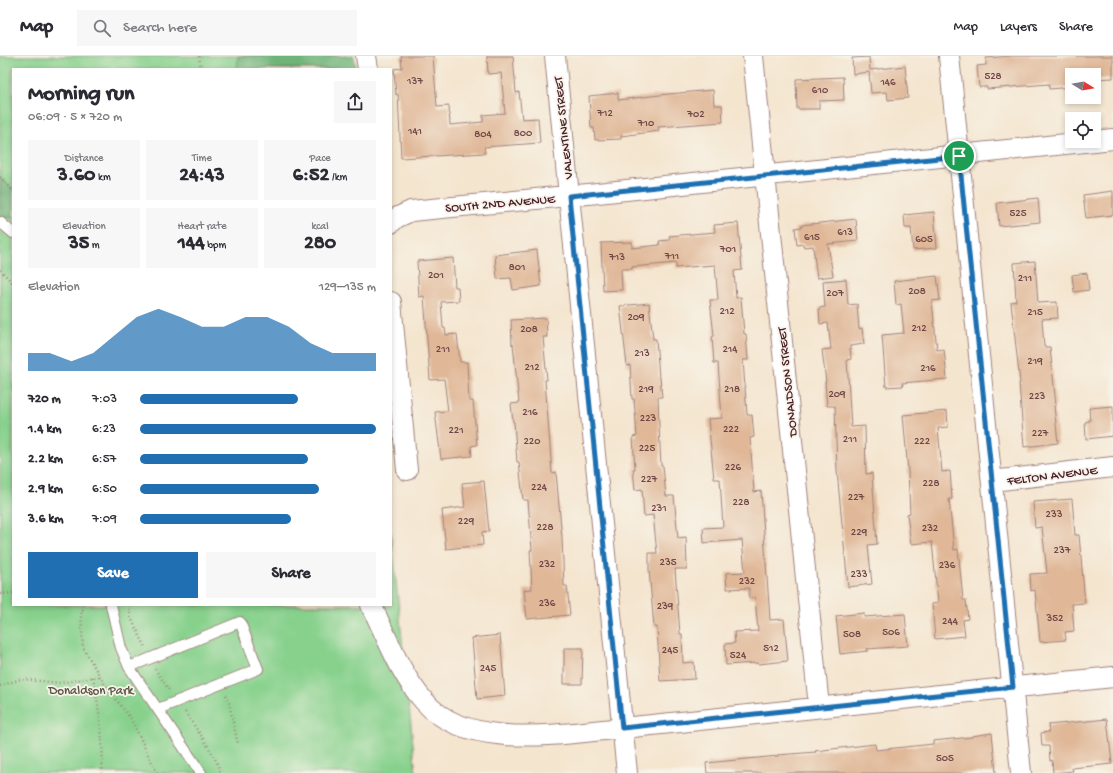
<!DOCTYPE html>
<html lang="en">
<head>
<meta charset="utf-8">
<style>
  :root { --surface:#fff; --page:#f7f7f7; --text:#2b2b33; --muted:#7c7c81; --line:#e1e1e2; --accent:#1f6fb2 }
  body { margin:0; font-family:"Gochi Hand",sans-serif; background:var(--page); color:var(--text); height:100vh; display:flex; flex-direction:column; font-size:15px; white-space:nowrap }
  * { box-sizing:border-box; margin:0 }
  p { font-size:13px; color:var(--muted) }
  .icon { flex:none; width:22px; height:22px; fill:none; stroke:currentColor; stroke-width:2; stroke-linecap:round; stroke-linejoin:round }
  .map { position:relative; flex:1; overflow:hidden }
  .side { position:absolute; left:12px; top:12px; width:380px; height:538px; display:flex; flex-direction:column; background:var(--surface); border-radius:0px; box-shadow:0 2px 6px #0003 }
  .side>* { flex:none }
  .needle { width:26px; rotate:101deg }
  .tools { position:absolute; left:1065px; top:12px; display:grid; gap:8px }
  .tools a { display:grid; place-items:center; width:36px; height:36px; border-radius:0px; background:var(--surface); box-shadow:0 2px 6px #0003; font-size:20px }
  .pin { position:absolute; display:grid; place-items:center; width:34px; height:34px; color:#fff; margin:-17px; border:2px solid #fff; border-radius:50%; box-shadow:0 1px 4px #0007 }
  .round { display:grid; place-items:center; flex:none; width:42px; height:42px; border-radius:0px; background:var(--page) }
  .overview { display:flex; align-items:center; justify-content:space-between; height:68px; padding:0 16px }
  h1 { font-size:22px; font-weight:700; line-height:30px }
  .figures { display:grid; grid-template-columns:repeat(3,1fr); gap:6px; height:68px; padding:4px 16px }
  .figures div { display:grid; align-content:center; border-radius:0px; background:var(--page); text-align:center }
  .figures b { font-size:20px; font-weight:700 }
  .figures small { font-size:11px; font-weight:400 }
  .figures p { font-size:11px }
  .chart { height:112px; padding:8px 16px }
  .chart p { display:flex; justify-content:space-between }
  .chart svg { width:100%; height:72px; margin-top:4px; fill:var(--accent); opacity:.7 }
  .primary-button { display:flex; gap:8px; margin-top:auto; padding:8px 16px }
  .primary-button a { flex:1; height:46px; border-radius:0px; background:var(--accent); color:#fff; font-size:16px; font-weight:700; line-height:46px; text-align:center }
  .primary-button a+a { background:var(--page); color:var(--text) }
  ul { padding:0 16px; list-style:none; font-size:13px }
  li { display:grid; grid-template-columns:64px 48px 1fr; align-items:center; height:30px }
  li i { height:10px; border-radius:5px; background:var(--accent) }
  header { display:flex; align-items:center; gap:24px; box-sizing:border-box; height:56px; padding:0 20px; background:var(--surface); border-bottom:1px solid var(--line) }
  header strong { font-size:19px }
  nav { display:flex; gap:22px; margin-inline-start:auto; font-size:14px }
  .search { width:280px; height:36px; background:var(--page); display:flex; align-items:center; gap:10px; box-sizing:border-box; padding:0 14px; border-radius:0px; color:var(--muted); font-size:15px }
  .map>svg:first-child { display:block }
  .green { fill:#88d18d; stroke:#69785c }
  .forest { fill:#6eb378; stroke:#5c6952 }
  .building { fill:#e0b898 }
  .lines { fill:none; stroke-linecap:round; stroke-linejoin:round }
  .service-casing { stroke:#9f827d; stroke-width:12 }
  .minor-casing { stroke:#9f827d; stroke-width:22 }
  .path { stroke:#9f827d; stroke-width:2.5; stroke-dasharray:1 3; stroke-linecap:butt }
  .service { stroke:#fff; stroke-width:10 }
  .minor { stroke:#fff; stroke-width:20 }
  .route-casing { stroke:#fff; stroke-width:8 }
  .route { stroke:#1f6fb2; stroke-width:5 }
  .labels { text-anchor:middle; stroke-width:3.5; stroke-linejoin:round; paint-order:stroke }
  .number-label { font-size:11px; fill:#704546 }
  .street-label { font-size:13px; fill:#4a1f2b; stroke:#f7f3e8 }
  .park-label { font-size:13px; fill:#5d5448; stroke:#f7f3e8 }
</style>
</head>
<body>
<header>
<strong>Map</strong>
<div class="search"><svg class="icon" aria-label="search" viewBox="0 0 24 24"><circle cx="10" cy="10" r="6"/><path d="M15 15l6 6"/></svg>Search here</div>
<nav><a>Map</a><a>Layers</a><a>Share</a></nav>
</header>
<div class="map">
<svg width="1113" height="717" viewBox="0 0 1113 717">
  <rect width="100%" height="100%" fill="#f7f3e8"/>
  <filter id="ink" filterUnits="userSpaceOnUse"><feTurbulence type="fractalNoise" baseFrequency=".025" numOctaves="2"/><feDisplacementMap in="SourceGraphic" scale="8" xChannelSelector="R" yChannelSelector="G"/><feConvolveMatrix kernelMatrix="1 2 1 2 8 2 1 2 1" color-interpolation-filters="sRGB"/></filter>
  <filter id="wash" filterUnits="userSpaceOnUse"><feTurbulence type="fractalNoise" baseFrequency=".012" numOctaves="4" result="noise"/><feDisplacementMap in="SourceGraphic" scale="16" xChannelSelector="R" yChannelSelector="G"/><feGaussianBlur stdDeviation="0.9" result="paint"/><feColorMatrix in="noise" values="0 0 0 0 0 0 0 0 0 0 0 0 0 0 0 0 0 1.4 0 .05"/><feComposite in="paint" operator="in"/></filter>
  <g filter="url(#wash)">
    <rect width="100%" height="100%" fill="#f4e5cf"/>
    <path class="green" d="M0,0H341L342,13H13V549H391V477L416,717H0Z"/>
    <path class="forest" d="M238,0H354L356,13H237Z
      M0,121L13,134V161L0,163Z"/>
    <g id="blocks">
      <path class="building" d="M401,0H433L437,51L449,50L450,69L483,66V59L505,57L501,17L488,18L487,0H513L516,37L519,36L522,63L538,62L540,87L484,91L485,97L401,102L398,38L396,39L394,13L402,12Z
        M1011,0H1113V22L1094,23V19H1072V31L1049,33V28L987,33V31H979L977,10L986,9V2Z
        M869,1L870,14L905,10L908,42L888,44L887,36L871,37L869,16L853,18L852,2Z
        M843,21L844,44L819,45V53H797L796,23Z
        M713,34L714,49H722L723,66L658,71L659,75L621,80V83L595,84L594,72H591L589,40L618,37V44L668,38Z
        M1113,135V159L1086,162L1083,139Z
        M1038,142L1040,166L999,170L997,147Z
        M934,156L937,192L913,194L911,172H905L904,159Z
        M856,163L858,185L828,188L833,220L817,222L813,190L804,191L803,188L797,189L795,172L802,171V169Z
        M738,167L742,214L734,215L736,242L741,241L744,278H746L748,304H743L747,359H752L754,381L750,382L754,436L761,435L770,564L784,563L788,605L758,608L757,607L726,609L725,588L735,587L734,576L758,575L755,541L749,542V532L727,533L726,517L745,516L742,484L704,487L703,472L723,471L720,423H714L708,363L722,362L718,307H714L712,281L714,280L710,244H718L715,209L676,212V207L632,211V213H621L622,234L603,235L601,187L632,186V192L660,189L659,185L670,184L669,180L715,176L714,169Z
        M537,194L541,230L513,234L511,222L497,223L495,199Z
        M453,202L455,231H458L459,245L441,246L443,272H445L446,279L457,278L460,306H467L469,345H473L477,389L471,390L472,400L441,403L435,356L448,355L444,323L430,324L424,240L419,241L417,205Z
        M1035,205L1038,247L1057,246L1058,262L1042,263L1044,291H1050L1056,350H1054L1058,387L1024,391L1019,327H1020L1011,246L1016,245L1014,207Z
        M1087,217L1089,234L1074,236L1072,219Z
        M937,220L940,244L932,245L937,294L944,293L947,323L902,327L903,330L886,331L882,279L904,277L901,248L896,249L894,225Z
        M846,223L848,249L857,248L859,273L862,272L864,288L850,290L851,303L847,304L851,371L865,370L866,418L872,417L877,488L868,489L872,528L848,531L837,415L835,350H827L825,326H826L822,294L831,293L828,267L820,268L819,252L825,251L823,225Z
        M649,247L653,283H656L659,321H660L662,341H658L659,370L661,410H663L666,440H674L678,482L686,481L687,513H675L680,578H682L683,607L694,606L695,623L660,625L657,571H654L649,514V497H657L653,459L644,460L642,433L635,434L633,413H635L633,381L637,380L634,343H632L630,309L627,310L620,250Z
        M546,262L547,281H543L547,324H545L552,417L556,416L562,482L564,530H567L570,559L527,563L524,534L532,533L530,494H532L528,444H523L519,406H517L514,366H513L511,348L519,347L513,288L512,289L511,264Z
        M1113,350V380L1086,383L1085,366L1090,365L1089,352Z
        M947,355L948,371L938,372L942,416L950,415L952,443H949L954,494L958,493L963,544H966L968,563L963,564L965,580L935,583L932,548L938,547L932,486L911,488L907,458L910,457L908,415L903,359Z
        M484,425L489,475L482,476L483,489L446,493L442,454L465,451L462,427Z
        M1072,443L1075,479H1079L1085,547L1072,548L1074,575L1065,576L1066,584L1040,586L1035,534L1031,535L1030,518L1047,517L1042,471L1035,472L1033,446Z
        M864,557V561L905,558L908,590L867,593L868,595L840,598L836,560Z
        M500,579L505,640L477,643L472,582Z
        M564,592H583L582,628H564Z
        M1107,663L1112,708L1072,712L1073,715L1053,717L1052,704L1050,705L1049,690H1042L1041,677L1049,676L1048,669Z
        M992,677L996,717H707L706,707L778,700L777,699L816,696L815,695L875,688L876,694L933,688V685L972,681V680Z"/>
    </g>
  </g>
  <g filter="url(#ink)">
    <use href="#blocks" fill-opacity="0" stroke="#9f827d" stroke-width="1"/>
    <g class="lines">
      <defs>
        <path id="service" d="M0,166L13,177
          M111,549L121,592L129,611L201,717
          M129,611L240,566L258,613L158,653"/>
        <path id="minor" d="M366,0L368,13
          M555,0L627,717
          M753,0L819,651
          M949,0L1021,717
          M391,167L396,162L411,155L588,138L1113,83
          M391,246L407,414
          M992,425L1113,411
          M371,549C387,581 400,618 424,645C467,696 565,677 623,672L1113,621"/>
      </defs>
      <use href="#service" class="service-casing"/>
      <use href="#minor" class="minor-casing"/>
      <path class="path" d="M199,0L201,13
        M0,121L13,134
        M0,214L13,227
        M0,538L13,537
        M84,549L81,559L83,591L103,626L131,663L157,717
        M129,549L130,560L145,590
        M155,613L169,634
        M93,621C99,653 104,684 102,717
        M0,630L21,623L60,627L99,620
        M226,639L229,647L238,689
        M185,656C198,676 213,694 221,717"/>
      <use href="#service" class="service"/>
      <use href="#minor" class="minor"/>
    </g>
  </g>
  <g class="lines" filter="url(#ink)">
    <defs>
      <path id="route" d="M959,100L1013,631L622,672L569,140Z"/>
    </defs>
    <use href="#route" class="route-casing"/>
    <use href="#route" class="route"/>
  </g>
  <g class="labels">
    <g class="number-label">
      <text x="993" y="23">528</text>
      <text x="415" y="28">137</text>
      <text x="888" y="29">146</text>
      <text x="820" y="37">610</text>
      <text x="605" y="60">712</text>
      <text x="696" y="61">702</text>
      <text x="646" y="70">710</text>
      <text x="415" y="78">141</text>
      <text x="523" y="80">800</text>
      <text x="483" y="81">804</text>
      <text x="1018" y="160">525</text>
      <text x="845" y="179">613</text>
      <text x="812" y="184">615</text>
      <text x="924" y="186">605</text>
      <text x="728" y="196">701</text>
      <text x="672" y="203">711</text>
      <text x="617" y="204">713</text>
      <text x="517" y="214">801</text>
      <text x="436" y="222">201</text>
      <text x="1025" y="225">211</text>
      <text x="917" y="238">208</text>
      <text x="835" y="240">207</text>
      <text x="727" y="258">212</text>
      <text x="1035" y="259">215</text>
      <text x="636" y="264">209</text>
      <text x="919" y="275">212</text>
      <text x="529" y="276">208</text>
      <text x="443" y="296">211</text>
      <text x="730" y="296">214</text>
      <text x="642" y="300">213</text>
      <text x="1035" y="308">219</text>
      <text x="532" y="314">212</text>
      <text x="928" y="315">216</text>
      <text x="646" y="336">219</text>
      <text x="732" y="336">218</text>
      <text x="837" y="341">209</text>
      <text x="1037" y="343">223</text>
      <text x="530" y="359">216</text>
      <text x="648" y="365">223</text>
      <text x="731" y="376">222</text>
      <text x="456" y="377">221</text>
      <text x="1040" y="380">227</text>
      <text x="850" y="386">211</text>
      <text x="532" y="388">220</text>
      <text x="922" y="388">222</text>
      <text x="647" y="395">225</text>
      <text x="733" y="414">226</text>
      <text x="649" y="426">227</text>
      <text x="931" y="430">228</text>
      <text x="539" y="434">224</text>
      <text x="856" y="444">227</text>
      <text x="741" y="449">228</text>
      <text x="659" y="455">231</text>
      <text x="1054" y="461">233</text>
      <text x="466" y="468">229</text>
      <text x="545" y="474">228</text>
      <text x="930" y="475">232</text>
      <text x="859" y="479">229</text>
      <text x="1062" y="497">237</text>
      <text x="668" y="509">235</text>
      <text x="547" y="511">232</text>
      <text x="947" y="512">236</text>
      <text x="859" y="521">233</text>
      <text x="747" y="528">232</text>
      <text x="547" y="550">236</text>
      <text x="665" y="553">239</text>
      <text x="1055" y="565">352</text>
      <text x="950" y="568">244</text>
      <text x="891" y="579">506</text>
      <text x="852" y="581">508</text>
      <text x="771" y="595">512</text>
      <text x="670" y="597">245</text>
      <text x="738" y="602">524</text>
      <text x="488" y="615">245</text>
      <text x="945" y="705">505</text>
    </g>
    <g class="street-label">
      <text transform="translate(562 72) rotate(-96)" y="5">VALENTINE STREET</text>
      <text transform="translate(500 146) rotate(-5)" y="5">SOUTH 2ND AVENUE</text>
      <text transform="translate(786 326) rotate(-96)" y="5">DONALDSON STREET</text>
      <text transform="translate(1052 418) rotate(-7)" y="5">FELTON AVENUE</text>
    </g>
    <g class="park-label">
      <text x="91" y="638">Donaldson Park</text>
    </g>
  </g>
</svg>
<div class="tools">
<a><svg class="needle" viewBox="-14 -14 28 28"><path d="M0-13l5 13h-10z" fill="#e53935"/><path d="M0 13l5-13h-10z" fill="#7c7c81"/></svg></a>
<a><svg class="icon" aria-label="locate" viewBox="0 0 24 24"><circle cx="12" cy="12" r="6"/><path d="M12 2v4M12 18v4M2 12h4M18 12h4"/></svg></a>
</div>
<div class="pin" style="left:959px;top:100px;background:#1e9e55"><svg class="icon" aria-label="arrive" viewBox="0 0 24 24"><path d="M6 21V4h12l-3 4 3 4H6"/></svg></div>
<section class="side">
<div class="overview"><div><h1>Morning run</h1><p>06:09 · 5 × 720 m</p></div><a class="round"><svg class="icon" aria-label="share" viewBox="0 0 24 24"><path d="M12 15V3M7 8l5-5 5 5M5 13v7h14v-7"/></svg></a></div>
<div class="figures">
<div><p>Distance</p><b>3.60<small> km</small></b></div>
<div><p>Time</p><b>24:43</b></div>
<div><p>Pace</p><b>6:52<small> /km</small></b></div>
</div>
<div class="figures">
<div><p>Elevation</p><b>35<small> m</small></b></div>
<div><p>Heart rate</p><b>144<small> bpm</small></b></div>
<div><p>kcal</p><b>280</b></div>
</div>
<div class="chart"><p><span>Elevation</span>129–135 m</p>
<svg viewBox="0 0 160 44" preserveAspectRatio="none"><path d="M0 44V33L10 33L20 38L30 33L40 22L50 11L60 6L70 11L80 17L90 17L100 11L110 11L120 17L130 27L140 33L150 33L160 33V44z"/></svg>
</div>
<ul>
<li><b>720 m</b>7:03<i style="width:67%"></i></li>
<li><b>1.4 km</b>6:23<i style="width:100%"></i></li>
<li><b>2.2 km</b>6:57<i style="width:71%"></i></li>
<li><b>2.9 km</b>6:50<i style="width:76%"></i></li>
<li><b>3.6 km</b>7:09<i style="width:64%"></i></li>
</ul>
<div class="primary-button"><a>Save</a><a>Share</a></div>
</section>
</div>
</body>
</html>
